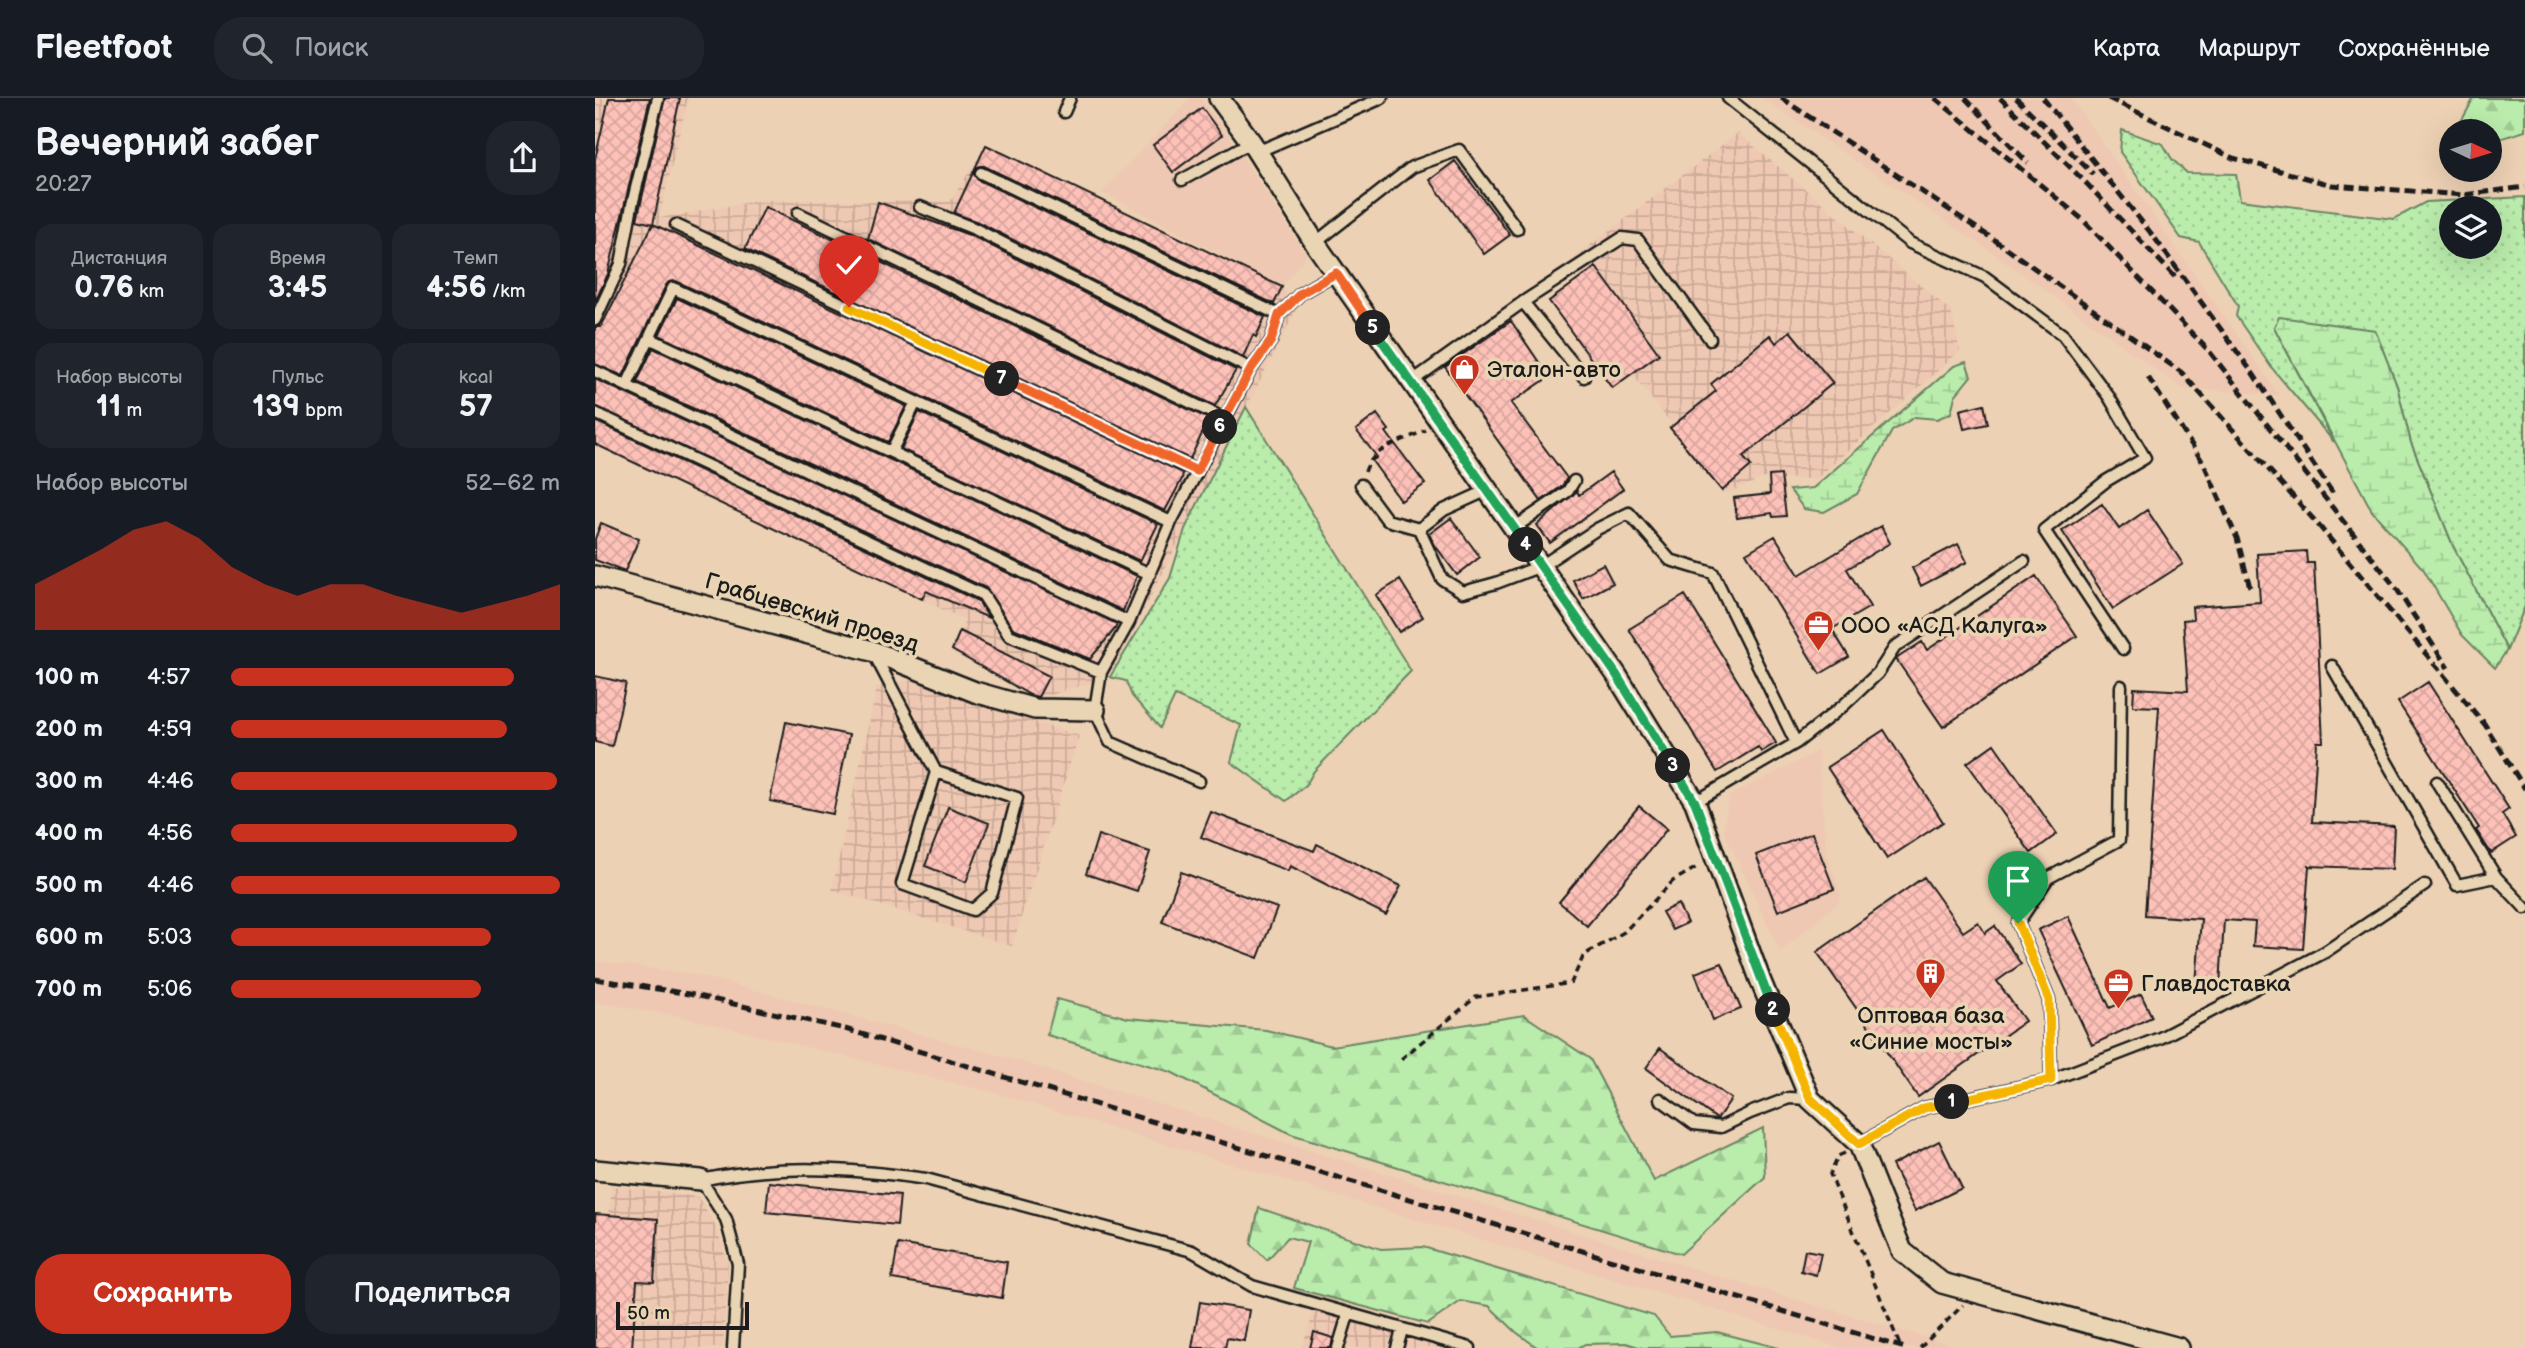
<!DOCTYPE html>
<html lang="ru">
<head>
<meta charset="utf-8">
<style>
  :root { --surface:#171b24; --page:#20242c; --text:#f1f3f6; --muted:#9ea1a6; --line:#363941; --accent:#c8321e }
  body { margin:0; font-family:"Balsamiq Sans",sans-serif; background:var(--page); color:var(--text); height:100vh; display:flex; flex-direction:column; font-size:26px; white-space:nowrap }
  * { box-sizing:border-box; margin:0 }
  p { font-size:23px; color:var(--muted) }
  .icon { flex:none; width:38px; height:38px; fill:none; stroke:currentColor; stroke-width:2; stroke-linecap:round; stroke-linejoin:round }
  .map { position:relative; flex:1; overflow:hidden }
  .sheet { display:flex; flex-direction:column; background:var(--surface); width:595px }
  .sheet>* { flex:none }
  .needle { width:46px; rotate:94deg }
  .buttons { position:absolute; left:1844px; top:21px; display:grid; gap:14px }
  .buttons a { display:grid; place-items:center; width:63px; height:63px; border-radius:50%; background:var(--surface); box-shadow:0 7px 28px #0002; font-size:35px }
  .scale { position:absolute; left:21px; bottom:18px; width:133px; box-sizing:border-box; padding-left:7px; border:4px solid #1c1c1c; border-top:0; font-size:19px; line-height:24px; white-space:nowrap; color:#1c1c1c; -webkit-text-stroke:5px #e9d5b3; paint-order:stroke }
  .pin { position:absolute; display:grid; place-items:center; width:60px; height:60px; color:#fff; margin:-72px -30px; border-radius:50% 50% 50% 0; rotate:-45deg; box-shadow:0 0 7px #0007 }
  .pin .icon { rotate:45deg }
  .km { position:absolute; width:35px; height:35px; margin:-18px; border-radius:50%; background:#222; color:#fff; font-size:19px; line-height:35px; text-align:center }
  .round { display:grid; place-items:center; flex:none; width:74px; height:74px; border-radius:28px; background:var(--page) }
  .head { display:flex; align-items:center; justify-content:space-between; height:119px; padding:0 35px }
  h1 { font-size:38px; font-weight:700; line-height:52px }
  .metrics { display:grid; grid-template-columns:repeat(3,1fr); gap:10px; height:119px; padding:7px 35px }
  .metrics div { display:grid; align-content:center; border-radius:18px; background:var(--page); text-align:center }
  .metrics b { font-size:30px; font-weight:700 }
  .metrics small { font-size:19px; font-weight:400 }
  .metrics p { font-size:19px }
  .chart { height:196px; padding:14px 35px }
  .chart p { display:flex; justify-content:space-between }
  .chart svg { width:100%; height:126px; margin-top:7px; fill:var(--accent); opacity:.7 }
  .button { display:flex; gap:14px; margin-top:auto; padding:14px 35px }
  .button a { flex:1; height:80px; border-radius:28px; background:var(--accent); color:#fff; font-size:28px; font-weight:700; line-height:80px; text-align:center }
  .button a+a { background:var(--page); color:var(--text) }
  ul { padding:0 35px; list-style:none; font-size:23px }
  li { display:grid; grid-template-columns:112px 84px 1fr; align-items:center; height:52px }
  li i { height:18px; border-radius:9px; background:var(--accent) }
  header { display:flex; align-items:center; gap:42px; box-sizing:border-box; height:98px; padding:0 35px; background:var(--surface); border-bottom:2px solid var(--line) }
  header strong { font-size:33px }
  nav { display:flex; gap:38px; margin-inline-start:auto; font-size:24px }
  .search { width:490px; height:63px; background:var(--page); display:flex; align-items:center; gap:18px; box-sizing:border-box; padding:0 24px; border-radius:28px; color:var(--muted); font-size:26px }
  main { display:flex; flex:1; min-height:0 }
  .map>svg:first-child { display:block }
  .built { fill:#eec8b2 }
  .industrial { fill:url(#industrial-grid) }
  .green { fill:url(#green-dots); stroke:#6b8464; stroke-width:2; fill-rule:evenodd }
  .forest { fill:url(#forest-firs); stroke:#6b8464; stroke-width:2 }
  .wetland { fill:url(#wetland-marsh); stroke:#6b8464; stroke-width:2 }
  .building { fill:url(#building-cross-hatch); stroke:#1c1c1c; stroke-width:2 }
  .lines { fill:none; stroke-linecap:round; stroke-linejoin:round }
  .service-casing { stroke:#1c1c1c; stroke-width:15 }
  .minor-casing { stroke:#1c1c1c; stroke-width:24 }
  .path { stroke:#1c1c1c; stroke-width:3.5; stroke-dasharray:7 5; stroke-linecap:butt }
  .service { stroke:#e9d5b3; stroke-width:10 }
  .minor { stroke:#e9d5b3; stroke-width:19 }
  .rail { stroke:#1c1c1c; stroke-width:5; stroke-dasharray:10 5; stroke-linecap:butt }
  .split-1-casing { stroke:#fff; stroke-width:14 }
  .split-2-casing { stroke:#fff; stroke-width:14 }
  .split-3-casing { stroke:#fff; stroke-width:14 }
  .split-4-casing { stroke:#fff; stroke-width:14 }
  .split-5-casing { stroke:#fff; stroke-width:14 }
  .split-6-casing { stroke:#fff; stroke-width:14 }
  .split-7-casing { stroke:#fff; stroke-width:14 }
  .split-8-casing { stroke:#fff; stroke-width:14 }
  .split-1 { stroke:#f5b400; stroke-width:9 }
  .split-2 { stroke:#f5b400; stroke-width:9 }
  .split-3 { stroke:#22a559; stroke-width:9 }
  .split-4 { stroke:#22a559; stroke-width:9 }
  .split-5 { stroke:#22a559; stroke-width:9 }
  .split-6 { stroke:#f0652b; stroke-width:9 }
  .split-7 { stroke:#f0652b; stroke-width:9 }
  .split-8 { stroke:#f5b400; stroke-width:9 }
  .labels { text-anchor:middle; stroke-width:7; stroke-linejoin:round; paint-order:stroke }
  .poi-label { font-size:23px; fill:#1c1c1c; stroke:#e9d5b3; text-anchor:start }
  .street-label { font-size:23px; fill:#1c1c1c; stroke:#e9d5b3 }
</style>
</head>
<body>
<header>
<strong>Fleetfoot</strong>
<div class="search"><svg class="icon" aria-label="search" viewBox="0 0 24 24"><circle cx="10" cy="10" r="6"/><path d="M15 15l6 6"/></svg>Поиск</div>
<nav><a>Карта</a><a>Маршрут</a><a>Сохранённые</a></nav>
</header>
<main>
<section class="sheet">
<div class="head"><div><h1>Вечерний забег</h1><p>20:27</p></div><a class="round"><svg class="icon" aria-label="share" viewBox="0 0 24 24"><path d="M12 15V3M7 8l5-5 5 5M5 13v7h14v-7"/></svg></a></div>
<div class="metrics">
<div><p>Дистанция</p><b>0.76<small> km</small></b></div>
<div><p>Время</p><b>3:45</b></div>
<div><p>Темп</p><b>4:56<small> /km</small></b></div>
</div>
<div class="metrics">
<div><p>Набор высоты</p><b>11<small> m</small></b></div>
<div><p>Пульс</p><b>139<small> bpm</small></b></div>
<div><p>kcal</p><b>57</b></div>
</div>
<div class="chart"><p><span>Набор высоты</span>52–62 m</p>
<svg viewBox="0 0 160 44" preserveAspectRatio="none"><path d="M0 44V28L10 22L20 16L30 9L40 6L50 12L60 22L70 28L80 32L90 28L100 28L110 32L120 35L130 38L140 35L150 32L160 28V44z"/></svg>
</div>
<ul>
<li><b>100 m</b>4:57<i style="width:86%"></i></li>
<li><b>200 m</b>4:59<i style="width:84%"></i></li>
<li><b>300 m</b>4:46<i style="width:99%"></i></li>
<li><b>400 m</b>4:56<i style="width:87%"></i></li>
<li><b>500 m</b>4:46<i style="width:100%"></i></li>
<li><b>600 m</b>5:03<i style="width:79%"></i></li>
<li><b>700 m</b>5:06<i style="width:76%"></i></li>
</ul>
<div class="button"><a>Сохранить</a><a>Поделиться</a></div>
</section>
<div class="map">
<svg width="1930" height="1250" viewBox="0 0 1930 1250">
  <defs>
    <pattern id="industrial-grid" width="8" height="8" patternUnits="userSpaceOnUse" patternTransform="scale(1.75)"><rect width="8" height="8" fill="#eec8b2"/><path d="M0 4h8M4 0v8" fill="none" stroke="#ccab98"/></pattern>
    <pattern id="green-dots" width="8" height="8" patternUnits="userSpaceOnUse" patternTransform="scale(1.75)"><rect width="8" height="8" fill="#baecac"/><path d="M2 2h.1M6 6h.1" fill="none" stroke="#9fca93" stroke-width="1.8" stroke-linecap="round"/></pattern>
    <pattern id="forest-firs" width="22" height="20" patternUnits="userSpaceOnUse" patternTransform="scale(1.75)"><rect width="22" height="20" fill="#baecac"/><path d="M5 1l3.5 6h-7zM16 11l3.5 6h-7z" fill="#9fca93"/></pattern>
    <pattern id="wetland-marsh" width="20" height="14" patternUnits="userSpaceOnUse" patternTransform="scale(1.75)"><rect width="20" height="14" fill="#baecac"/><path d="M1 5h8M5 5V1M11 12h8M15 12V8" fill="none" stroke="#9fca93"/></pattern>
    <pattern id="building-cross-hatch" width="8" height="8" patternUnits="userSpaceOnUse" patternTransform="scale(1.75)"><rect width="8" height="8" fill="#fdc1b8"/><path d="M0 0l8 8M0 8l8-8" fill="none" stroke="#d8a59e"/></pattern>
  </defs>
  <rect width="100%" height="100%" fill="#edd1b4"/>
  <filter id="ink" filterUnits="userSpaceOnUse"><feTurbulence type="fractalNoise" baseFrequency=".0143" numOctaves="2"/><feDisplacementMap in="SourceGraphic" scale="14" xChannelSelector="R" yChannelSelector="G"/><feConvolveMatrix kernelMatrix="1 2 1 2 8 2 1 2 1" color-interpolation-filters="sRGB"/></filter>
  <g filter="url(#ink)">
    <path class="built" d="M596,0H605L632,35L711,157L687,189L507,94Z
      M1167,0H1476L1684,297L1587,290L1398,155Z
      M1223,653L1231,755L1246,797L1244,804L1185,854L1129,733L1134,698Z
      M0,863L98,876L414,960L1142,1184L1366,1250H1246L404,996L89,919L0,904Z"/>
    <path class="industrial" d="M0,0H93L64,120L167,102L355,104L391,47L687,189L701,212L515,579L442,601L357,552L370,522L0,346Z
      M1143,35L1356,213L1365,253L1221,381L1169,380L1132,395L1047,289L977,187L990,177L980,159Z
      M315,582L484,638L417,848L237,792L282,589Z
      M17,1088L103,1099L121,1129L133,1166L128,1250H0V1116L14,1117Z
      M719,1213L859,1250H707Z"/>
    <path class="green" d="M1527,32L1568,46L1577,61L1592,75L1641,76L1645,102L1799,121L1831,104L1930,99V508L1912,552L1858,448L1816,345L1802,288L1780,232L1679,229L1739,344L1676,269L1641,218L1643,208L1604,144L1586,140L1525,54ZM1857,110H1895V149H1857Z
      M651,309L816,573L719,673L711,687L691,703L636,664L646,627L580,598L565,630L537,598L531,583L515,579L575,480L590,431Z"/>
    <path class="forest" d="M1879,0H1930V33L1895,44V33H1864L1862,31Z
      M462,901L533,920L671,932L737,948L929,917L995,961L1059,1083L1168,1030L1170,1079L1086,1156L696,1036L576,974L452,937Z
      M664,1110L786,1151L828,1149L1059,1218L1075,1238L1122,1234L1184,1250H1047L1031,1245L990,1246L983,1250H943L921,1234L894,1208L866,1203L833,1226L699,1190L713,1144L693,1139L672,1162L656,1146Z"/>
    <path class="wetland" d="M1684,219L1780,232L1802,288L1816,345L1858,448L1912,552L1900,570L1867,537L1829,472L1777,413L1679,229Z
      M1371,264L1376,278L1360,298L1356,315L1342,321L1320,319L1297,333L1262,396L1229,414L1209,411L1195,392L1218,390L1359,268Z"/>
    <path class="building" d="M14,0H55L13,176L0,204V61Z
      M70,0H85L58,126L42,122Z
      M607,10L627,37L578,74L558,47Z
      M391,47L687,189L679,206L389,68H385L380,71L379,76L383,82L670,219L661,239L658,237L648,259L383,124L359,115Z
      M860,63L915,137L889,156L835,82Z
      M283,104L377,138L641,272L620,308L273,141Z
      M170,109L614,321L595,361L150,151Z
      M58,126L588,375L587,381L570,413L81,183L74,184L71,187L28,278L0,266V229H6Z
      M1001,169L1064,256L1017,290L954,203Z
      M82,200L311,308L293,344L64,237Z
      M916,223L954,279L916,305L972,380L967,388L946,403L850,269Z
      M1195,233L1238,285L1148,359L1156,368L1127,393L1075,330L1121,293L1116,286L1175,237L1181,245Z
      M58,250L542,478L528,513L42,284Z
      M0,281L522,526L520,531L495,561L418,530L391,490L0,308Z
      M1389,306L1393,326L1369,331L1365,312Z
      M324,314L563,426L545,463L306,351Z
      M782,316L794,332L791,334L830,386L806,403L777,363L782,359L761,332Z
      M0,323L383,503L394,520L331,493L327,501L0,346Z
      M1016,374L1028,391L955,445L942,427L982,393L984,397Z
      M1186,377L1191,418L1178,419L1177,415L1142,420L1139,400L1175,396L1174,378Z
      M1507,406L1524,431L1552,412L1588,466L1518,511L1467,433Z
      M856,420L885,459L862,477L839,446L834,436Z
      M6,425L44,441L30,473L0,462V441Z
      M1286,428L1295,445L1252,471L1275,509L1237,531L1254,559L1225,576L1151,455L1180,438L1204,477Z
      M1363,446L1372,464L1326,488L1317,470Z
      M1711,453L1712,465H1719L1728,644H1722L1717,724L1799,728L1797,771L1714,768L1708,851L1658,848L1660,824L1629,822L1625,888L1601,886L1606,821L1550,817L1564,609L1538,608L1539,590L1593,593L1588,522L1598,521L1597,509L1665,504L1662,456Z
      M1008,466L1018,485L988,501L978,482Z
      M1441,478L1482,538L1348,629L1301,561L1327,544L1332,552Z
      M805,482L828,519L804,534L781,497Z
      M1090,497L1181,645L1166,654L1163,649L1122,674L1034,531Z
      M365,533L454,578L443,599L435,597L357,552Z
      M0,578L31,585L17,648L0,644Z
      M1833,584L1914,711L1907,716L1921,739L1896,755L1881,732L1884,730L1803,604Z
      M191,624L254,637L238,716L175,703Z
      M1289,632L1348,724L1292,761L1232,669Z
      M1399,646L1462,736L1436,755L1372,665Z
      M1044,708L1072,731L992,828L964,804Z
      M353,709L394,725L371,784L330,768Z
      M616,714L719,753L722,746L806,788L791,817L695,768L693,773L606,739Z
      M1217,735L1239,791L1183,813L1161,757Z
      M503,737L555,754L542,793L491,776Z
      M586,774L682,810L663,860L567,824Z
      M1329,779L1368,834L1383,824L1390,835L1400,828L1426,866L1402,883L1430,923L1323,999L1222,854Z
      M1083,806L1092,825L1077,832L1067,814Z
      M1473,818L1515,910L1546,896L1557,919L1497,947L1443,832Z
      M1127,865L1146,911L1118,922L1100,875Z
      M1065,950L1136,1001L1122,1021L1051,970Z
      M1344,1043L1367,1090L1320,1113L1297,1067Z
      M174,1084L305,1097L302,1127L171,1114Z
      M0,1116L63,1121L59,1184L42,1183L37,1250H0Z
      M303,1146L412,1164L407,1200L297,1181Z
      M1210,1152L1226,1155L1221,1177L1206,1173Z
      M605,1204L654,1212L649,1243L632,1240L630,1250H597Z
      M719,1234L738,1240L736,1250H715Z"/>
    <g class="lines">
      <defs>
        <path id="service" d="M1133,0L1315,145L1390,179L1468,237L1514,299L1550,360L1511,383L1449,432L1528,551
          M469,14L475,0
          M662,54L787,0
          M386,75L684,217
          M587,82L656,44
          M325,109L380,131L656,271
          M203,115L630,321
          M81,127L602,373
          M720,145L817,69L864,52L922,131
          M928,204L989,279
          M0,222L26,166L37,107L63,0
          M56,241L555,476
          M0,273L534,524
          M816,284L928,204L1027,140L1043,142L1115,241
          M32,287L78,190L576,424
          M0,315L388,497L414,537L506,574L534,524L576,424L656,271L676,243L684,217L706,195L741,175
          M296,354L321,304
          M766,387L792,422L824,431
          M893,392L849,412L824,431L847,481L868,494L901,485L946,468L1002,431L1034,415L1075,462L1118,475L1201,645
          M919,430L973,393L979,383
          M279,556L341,674L422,700L397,795L378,812L307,786L341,674
          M1737,568L1862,787L1901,779L1930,810
          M506,574L500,612L515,644L604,683
          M1842,684L1901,779
          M1100,704L1201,645L1249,607L1283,575L1300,549L1429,463
          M1456,982L1454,902L1423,825L1453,780L1524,742L1526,588
          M1065,1001L1099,1026L1126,1029L1155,1015L1194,1000L1215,1001
          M1264,1046L1329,1010L1456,982L1565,940L1730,854L1830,787
          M138,1250L143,1166L131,1121L106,1082C180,1066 256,1070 331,1081L597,1153L657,1188L875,1250
          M743,1250L753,1217
          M802,1250L807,1232"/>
        <path id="minor" d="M624,0L656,44L720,145L1021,576L1100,704L1166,884L1215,1001L1264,1046L1307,1153L1347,1185L1584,1250
          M0,478L277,553L380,594L440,611L500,612
          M0,1072L106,1082"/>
      </defs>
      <use href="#service" class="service-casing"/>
      <use href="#minor" class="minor-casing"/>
      <path class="path" d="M770,374C778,348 808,344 830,332
        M806,961L881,899L976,885L989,857L1029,834L1078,783L1104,768
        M1250,1055L1243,1058L1235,1076L1306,1250
        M1325,1250L1368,1207"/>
      <use href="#service" class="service"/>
      <use href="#minor" class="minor"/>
      <path class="rail" d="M1186,0L1401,143L1586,274L1720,423L1891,628
        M1340,0L1487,121L1614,253L1801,490L1853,570
        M1370,0L1433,65
        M1405,0L1492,86L1581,180
        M1421,0L1498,76
        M1448,0L1559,139L1659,277L1739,397
        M1513,0L1638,60L1737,87L1868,97L1930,89
        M1553,279L1609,366L1642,440L1656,493
        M1887,622L1930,691
        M0,881L94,896L250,931L1310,1250"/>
    </g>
  </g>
  <g class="lines" filter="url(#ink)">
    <defs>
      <path id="split-1" d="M1357,1004L1456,982L1454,902L1423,825"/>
      <path id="split-2" d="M1178,912L1215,1000L1264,1046L1329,1010L1357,1004"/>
      <path id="split-3" d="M1078,668L1100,704L1178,912"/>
      <path id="split-4" d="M931,447L1021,576L1078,668"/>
      <path id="split-5" d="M778,230L931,447"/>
      <path id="split-6" d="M625,329L656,271L676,243L684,217L706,195L741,175L778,230"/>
      <path id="split-7" d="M407,281L602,373L625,329"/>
      <path id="split-8" d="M254,209L407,281"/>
    </defs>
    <use href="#split-1" class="split-1-casing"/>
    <use href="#split-2" class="split-2-casing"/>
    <use href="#split-3" class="split-3-casing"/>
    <use href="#split-4" class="split-4-casing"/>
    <use href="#split-5" class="split-5-casing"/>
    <use href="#split-6" class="split-6-casing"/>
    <use href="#split-7" class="split-7-casing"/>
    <use href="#split-8" class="split-8-casing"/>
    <use href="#split-1" class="split-1"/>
    <use href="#split-2" class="split-2"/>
    <use href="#split-3" class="split-3"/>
    <use href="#split-4" class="split-4"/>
    <use href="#split-5" class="split-5"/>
    <use href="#split-6" class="split-6"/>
    <use href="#split-7" class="split-7"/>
    <use href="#split-8" class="split-8"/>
  </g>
  <defs>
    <symbol id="shop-pin" viewBox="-11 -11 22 30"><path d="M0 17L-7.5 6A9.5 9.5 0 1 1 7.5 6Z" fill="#c8321e" stroke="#e9d5b3"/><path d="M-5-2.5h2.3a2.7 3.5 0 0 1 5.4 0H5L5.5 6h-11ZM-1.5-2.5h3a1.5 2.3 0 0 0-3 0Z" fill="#fff"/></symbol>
    <symbol id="office-pin" viewBox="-11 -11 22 30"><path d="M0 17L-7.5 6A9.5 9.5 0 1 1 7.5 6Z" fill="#c8321e" stroke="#e9d5b3"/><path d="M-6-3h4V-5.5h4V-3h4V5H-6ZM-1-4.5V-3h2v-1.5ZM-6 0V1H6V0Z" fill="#fff"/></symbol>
    <symbol id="building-pin" viewBox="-11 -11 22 30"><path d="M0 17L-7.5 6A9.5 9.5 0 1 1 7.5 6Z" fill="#c8321e" stroke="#e9d5b3"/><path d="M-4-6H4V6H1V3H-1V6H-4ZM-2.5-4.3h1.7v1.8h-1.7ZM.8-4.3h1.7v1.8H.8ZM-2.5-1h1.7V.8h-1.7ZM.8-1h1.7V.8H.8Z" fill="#fff"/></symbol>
  </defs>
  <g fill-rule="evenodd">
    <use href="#shop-pin" x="852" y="254" width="35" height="47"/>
    <use href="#office-pin" x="1206" y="510" width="35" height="47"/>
    <use href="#building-pin" x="1318" y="858" width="35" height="47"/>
    <use href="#office-pin" x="1506" y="868" width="35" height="47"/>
  </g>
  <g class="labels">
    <g class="poi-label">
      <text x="892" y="279">Эталон-авто</text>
      <text x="1246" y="535">ООО «АСД Калуга»</text>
      <text x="1546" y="893">Главдоставка</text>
      <text x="1336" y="925" text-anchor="middle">Оптовая база<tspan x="1336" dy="26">«Синие мосты»</tspan></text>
    </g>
    <g class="street-label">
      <text transform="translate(217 514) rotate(17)" y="8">Грабцевский проезд</text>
    </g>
  </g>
</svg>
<div class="buttons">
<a><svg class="needle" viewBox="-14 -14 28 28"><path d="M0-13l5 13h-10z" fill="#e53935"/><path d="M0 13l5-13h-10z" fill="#9ea1a6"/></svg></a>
<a><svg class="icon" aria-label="layers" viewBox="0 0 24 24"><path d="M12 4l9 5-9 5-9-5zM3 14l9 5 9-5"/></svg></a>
</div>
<div class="scale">50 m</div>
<div class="pin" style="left:1423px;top:825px;background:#1e9e55"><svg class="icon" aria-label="arrive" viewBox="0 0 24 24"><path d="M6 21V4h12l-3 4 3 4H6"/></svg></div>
<div class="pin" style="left:254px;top:209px;background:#d93025"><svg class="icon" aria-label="check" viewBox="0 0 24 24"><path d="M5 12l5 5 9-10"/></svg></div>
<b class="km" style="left:1357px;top:1004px">1</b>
<b class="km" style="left:1178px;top:912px">2</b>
<b class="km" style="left:1078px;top:668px">3</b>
<b class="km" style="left:931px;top:447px">4</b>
<b class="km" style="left:778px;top:230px">5</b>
<b class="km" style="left:625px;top:329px">6</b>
<b class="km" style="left:407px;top:281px">7</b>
</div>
</main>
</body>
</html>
